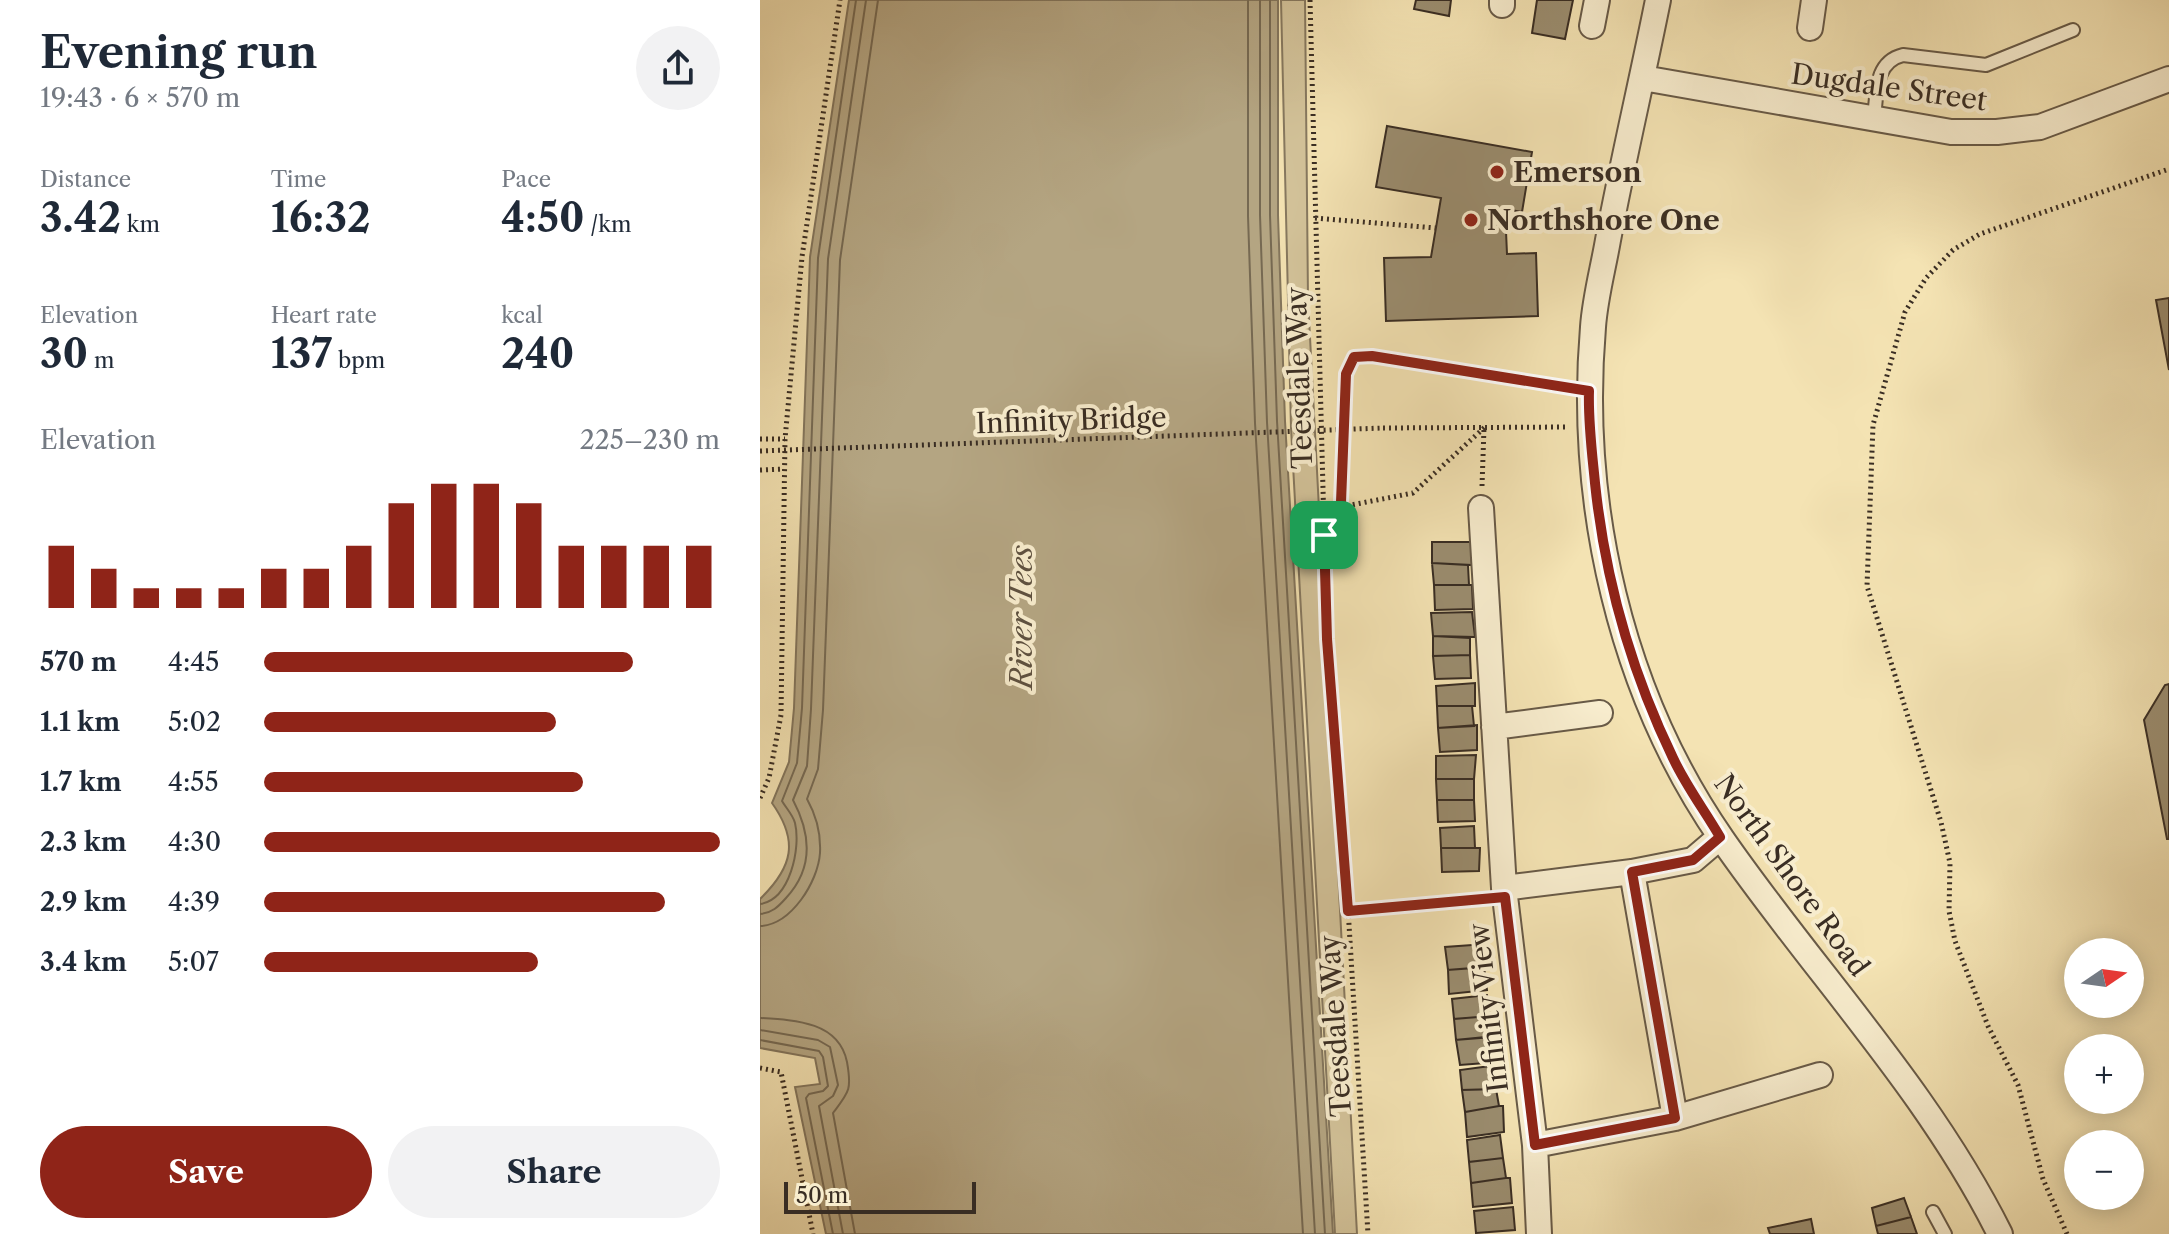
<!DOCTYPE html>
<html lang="en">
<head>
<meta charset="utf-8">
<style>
  :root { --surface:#fff; --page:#f2f2f3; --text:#1f2937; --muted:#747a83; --accent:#8f2418 }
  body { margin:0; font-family:"Libre Caslon Text",serif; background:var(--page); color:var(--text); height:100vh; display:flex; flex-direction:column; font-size:30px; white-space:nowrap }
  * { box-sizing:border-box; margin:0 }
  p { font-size:26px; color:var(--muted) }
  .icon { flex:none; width:44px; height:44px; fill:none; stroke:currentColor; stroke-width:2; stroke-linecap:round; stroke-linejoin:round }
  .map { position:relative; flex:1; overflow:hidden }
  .panel { display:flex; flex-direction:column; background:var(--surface); width:760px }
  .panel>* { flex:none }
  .needle { width:52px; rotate:77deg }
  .controls { position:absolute; left:1304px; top:938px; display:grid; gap:16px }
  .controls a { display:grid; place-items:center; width:80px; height:80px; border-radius:50%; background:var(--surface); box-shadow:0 4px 20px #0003; font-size:40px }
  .scale { position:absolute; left:24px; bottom:20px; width:192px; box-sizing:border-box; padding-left:8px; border:4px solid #392d23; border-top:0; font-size:22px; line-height:28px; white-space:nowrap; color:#392d23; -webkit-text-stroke:6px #f8edce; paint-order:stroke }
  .pin { position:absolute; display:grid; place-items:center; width:68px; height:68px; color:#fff; margin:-34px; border-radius:16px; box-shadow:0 4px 12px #0006 }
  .round { display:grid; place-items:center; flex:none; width:84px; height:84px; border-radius:42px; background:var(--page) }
  .summary { display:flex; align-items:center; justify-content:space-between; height:136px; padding:0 40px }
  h1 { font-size:44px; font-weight:800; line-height:60px }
  .figures { display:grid; grid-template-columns:repeat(3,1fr); gap:12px; height:136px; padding:8px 40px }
  .figures div { display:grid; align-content:center }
  .figures b { font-size:40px; font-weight:800 }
  .figures small { font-size:22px; font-weight:400 }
  .figures p { font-size:22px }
  .chart { height:224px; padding:16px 40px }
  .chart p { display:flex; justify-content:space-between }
  .chart svg { width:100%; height:144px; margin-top:8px; stroke:var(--accent); stroke-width:6 }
  .action { display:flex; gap:16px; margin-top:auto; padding:16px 40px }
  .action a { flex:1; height:92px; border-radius:48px; background:var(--accent); color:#fff; font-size:32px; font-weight:800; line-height:92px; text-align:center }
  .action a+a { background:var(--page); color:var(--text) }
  ul { padding:0 40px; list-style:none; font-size:26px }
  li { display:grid; grid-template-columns:128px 96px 1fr; align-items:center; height:60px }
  li i { height:20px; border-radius:10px; background:var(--accent) }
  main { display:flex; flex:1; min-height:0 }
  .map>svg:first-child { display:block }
  .green { fill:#d4c49b; stroke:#86785f; stroke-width:2 }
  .water { fill:#b4a582; stroke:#83755c; stroke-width:2 }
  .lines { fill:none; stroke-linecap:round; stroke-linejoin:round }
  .shore { stroke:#766952; stroke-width:2 }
  .building { fill:#9a8c6e; stroke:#392d23; stroke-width:2 }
  .service-casing { stroke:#685a47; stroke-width:16 }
  .minor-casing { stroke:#685a47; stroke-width:28 }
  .path { stroke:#392d23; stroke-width:5; stroke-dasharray:2 4; stroke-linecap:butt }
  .service { stroke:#f8edce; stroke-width:12 }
  .minor { stroke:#f8edce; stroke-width:24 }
  .path-bridge { stroke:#392d23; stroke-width:5; stroke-dasharray:2 4; stroke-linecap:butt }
  .route-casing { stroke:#fff; stroke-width:16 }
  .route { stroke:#8f2418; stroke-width:10 }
  .poi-dot { fill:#8f2418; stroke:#f8edce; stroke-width:3 }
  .labels { text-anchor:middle; stroke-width:8; stroke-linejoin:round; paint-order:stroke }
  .street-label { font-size:28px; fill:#392d23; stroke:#f8edce }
  .poi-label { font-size:28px; font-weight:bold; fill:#392d23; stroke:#f8edce; text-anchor:start }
  .water-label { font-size:30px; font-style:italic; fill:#5e5140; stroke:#f8edce }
</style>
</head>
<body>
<main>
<section class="panel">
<div class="summary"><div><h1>Evening run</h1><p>19:43 · 6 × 570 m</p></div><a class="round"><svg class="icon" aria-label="share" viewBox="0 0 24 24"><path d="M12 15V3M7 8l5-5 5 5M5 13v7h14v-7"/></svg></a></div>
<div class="figures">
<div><p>Distance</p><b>3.42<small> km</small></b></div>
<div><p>Time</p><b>16:32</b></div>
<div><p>Pace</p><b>4:50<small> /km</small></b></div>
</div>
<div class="figures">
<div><p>Elevation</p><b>30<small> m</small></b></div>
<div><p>Heart rate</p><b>137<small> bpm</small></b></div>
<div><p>kcal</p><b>240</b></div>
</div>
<div class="chart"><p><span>Elevation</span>225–230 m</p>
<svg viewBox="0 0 160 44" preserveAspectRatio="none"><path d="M5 44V25M15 44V32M25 44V38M35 44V38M45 44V38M55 44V32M65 44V32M75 44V25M85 44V12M95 44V6M105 44V6M115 44V12M125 44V25M135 44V25M145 44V25M155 44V25"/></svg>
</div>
<ul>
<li><b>570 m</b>4:45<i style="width:81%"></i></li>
<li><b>1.1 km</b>5:02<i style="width:64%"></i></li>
<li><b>1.7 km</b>4:55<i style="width:70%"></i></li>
<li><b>2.3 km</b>4:30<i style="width:100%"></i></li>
<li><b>2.9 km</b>4:39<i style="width:88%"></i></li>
<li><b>3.4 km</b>5:07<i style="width:60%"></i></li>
</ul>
<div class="action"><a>Save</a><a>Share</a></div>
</section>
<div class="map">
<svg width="1409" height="1234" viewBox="0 0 1409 1234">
  <rect width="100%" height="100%" fill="#f4e3b3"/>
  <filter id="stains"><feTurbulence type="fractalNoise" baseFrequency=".0025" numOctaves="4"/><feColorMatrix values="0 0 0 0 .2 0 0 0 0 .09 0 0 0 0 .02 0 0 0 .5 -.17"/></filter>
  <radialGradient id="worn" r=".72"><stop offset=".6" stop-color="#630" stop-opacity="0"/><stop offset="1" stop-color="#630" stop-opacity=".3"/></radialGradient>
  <path class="green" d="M521,0H545L548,299L597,1234H575L531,428Z"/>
  <path class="water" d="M89,0H518V215L525,421L573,1234H66L35,1087L60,1084L55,1058L0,1048V899C33,867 39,841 12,803L29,762L34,708L50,257Z"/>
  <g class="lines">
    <path class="shore" d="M488,0V216L495,423L543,1234
      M500,0V215L507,422L555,1234
      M510,0V215L517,421L565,1234
      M0,904C30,900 41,848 35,823C33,815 26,808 22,801L37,763L42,708L58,258L96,0
      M0,914C12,913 18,907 26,898C54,868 51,834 33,800L47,766L51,709L68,259L106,0
      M0,926C31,925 58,882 60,853C61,834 56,815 47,799L58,769L63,710L80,260L118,0
      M0,1018C36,1020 79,1022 87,1062C92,1090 89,1092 73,1113L95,1234
      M0,1030L58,1040L70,1047L78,1085L73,1096L59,1106L83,1234
      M0,1040L59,1051L63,1057L68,1086L63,1091L49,1094L46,1098L73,1234"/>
  </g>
  <path class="building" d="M656,0H691L689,16L654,9Z
    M777,0H813L805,39L772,33Z
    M627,126L772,152L762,212L745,209L747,254L776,253L778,316L626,321L624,258L671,257L681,198L616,187Z
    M1409,298V370L1396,300Z
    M672,542H711L712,565L672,563Z
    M672,563L708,565L709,585H674Z
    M674,585H712L713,609L675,610Z
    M712,612L715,637L673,636L671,613Z
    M673,636L710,638V655L673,656Z
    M710,655L711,678L675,679L673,656Z
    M715,683V706H677L676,686Z
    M1409,684V839H1407L1384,720L1405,685Z
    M677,706H712L714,726L678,728Z
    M717,725V750L680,752L678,728Z
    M716,755L714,779H676V756Z
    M676,779H714V800H677Z
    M677,800H714L715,821L678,822Z
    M714,826L715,848H681L680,828Z
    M681,848H720L719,871L682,872Z
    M726,944L728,967L688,970L685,947Z
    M724,967L727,990L689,994L688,970Z
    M727,995L730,1016L694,1019L692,999Z
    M730,1016L732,1037L696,1040L694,1019Z
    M735,1036L738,1062L700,1065L696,1040Z
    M738,1065L740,1089L702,1090L700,1070Z
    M736,1089L739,1106L705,1112L702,1090Z
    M739,1106H743L744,1132L707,1137L705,1112Z
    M740,1135L743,1158L709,1162L707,1140Z
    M743,1158L746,1178L711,1183L709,1162Z
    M746,1178H750L752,1203L713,1207L711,1183Z
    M1144,1198L1151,1217L1116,1226L1112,1208Z
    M753,1207L755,1230L716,1233L714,1211Z
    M1151,1217L1157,1234H1118L1116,1226Z
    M1051,1219L1054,1234H1010L1008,1228Z"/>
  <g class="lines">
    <defs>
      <path id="service" d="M1114,119C1117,94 1114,62 1143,55L1226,65L1313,30
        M1173,1212L1185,1234"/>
      <path id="minor" d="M898,0C882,80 863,160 848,240C843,269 835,298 833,327C818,504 860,692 962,839C1054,972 1167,1088 1240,1234
        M742,5V0
        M832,26L837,0
        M1050,28L1054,0
        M883,78L1191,132H1237L1280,127L1409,79
        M721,508L744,888L775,1145L779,1234
        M734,727L840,713
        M872,872L915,1118
        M744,888L872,872L933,860L960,837
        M775,1145L915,1118L1060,1075"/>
    </defs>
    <use href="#service" class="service-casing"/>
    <use href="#minor" class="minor-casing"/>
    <path class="path" d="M550,0L567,639L584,843L608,1234
      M555,218L676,228
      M623,428L809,427
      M0,439H25
      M0,470L24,469
      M722,486L724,428
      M581,507L653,493L725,427
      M564,535L580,528L586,374L594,357L612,356L808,389
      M0,798L9,778L21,715L25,439L42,257L80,0
      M588,911L724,899
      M0,1068L21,1072L53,1234
      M1307,1234L1283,1179L1258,1085L1228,1026L1195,941L1189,911L1190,863L1181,822L1107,586L1113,425L1145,312L1166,278L1193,250L1220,234L1409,169"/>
    <use href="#service" class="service"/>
    <use href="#minor" class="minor"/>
    <path class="path-bridge" d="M0,451L623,428"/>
  </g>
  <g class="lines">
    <defs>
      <path id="route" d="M612,356L829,391C828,422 832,452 835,483C845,579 871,671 913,758C926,786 945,811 960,837L933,860L872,872L915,1118L775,1145L745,897L588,911L567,639L564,535L580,528L586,374L594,357Z"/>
    </defs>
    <use href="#route" class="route-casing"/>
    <use href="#route" class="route"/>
  </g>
  <g class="poi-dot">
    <circle cx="737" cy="172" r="8"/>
    <circle cx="711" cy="220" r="8"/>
  </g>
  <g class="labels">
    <g class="street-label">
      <text transform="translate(1129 87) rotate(8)" y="10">Dugdale Street</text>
      <text transform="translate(539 378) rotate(-92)" y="10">Teesdale Way</text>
      <text transform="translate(311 420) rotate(-2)" y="10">Infinity Bridge</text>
      <text transform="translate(1032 875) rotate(54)" y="10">North Shore Road</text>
      <text transform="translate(728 1008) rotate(-97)" y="10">Infinity View</text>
      <text transform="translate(575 1026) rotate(-94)" y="10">Teesdale Way</text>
    </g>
    <g class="poi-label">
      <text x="753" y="182">Emerson</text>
      <text x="727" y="230">Northshore One</text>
    </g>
    <g class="water-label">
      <text transform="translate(262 617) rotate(-90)" y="10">River Tees</text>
    </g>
  </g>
  <rect width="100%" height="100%" filter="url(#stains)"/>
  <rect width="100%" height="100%" fill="url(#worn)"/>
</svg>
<div class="controls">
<a><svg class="needle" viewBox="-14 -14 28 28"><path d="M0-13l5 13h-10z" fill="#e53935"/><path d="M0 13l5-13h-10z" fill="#747a83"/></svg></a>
<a>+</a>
<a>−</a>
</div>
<div class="scale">50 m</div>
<div class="pin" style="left:564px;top:535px;background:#1e9e55"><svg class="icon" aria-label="arrive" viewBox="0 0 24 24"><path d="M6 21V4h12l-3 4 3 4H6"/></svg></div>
</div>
</main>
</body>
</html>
